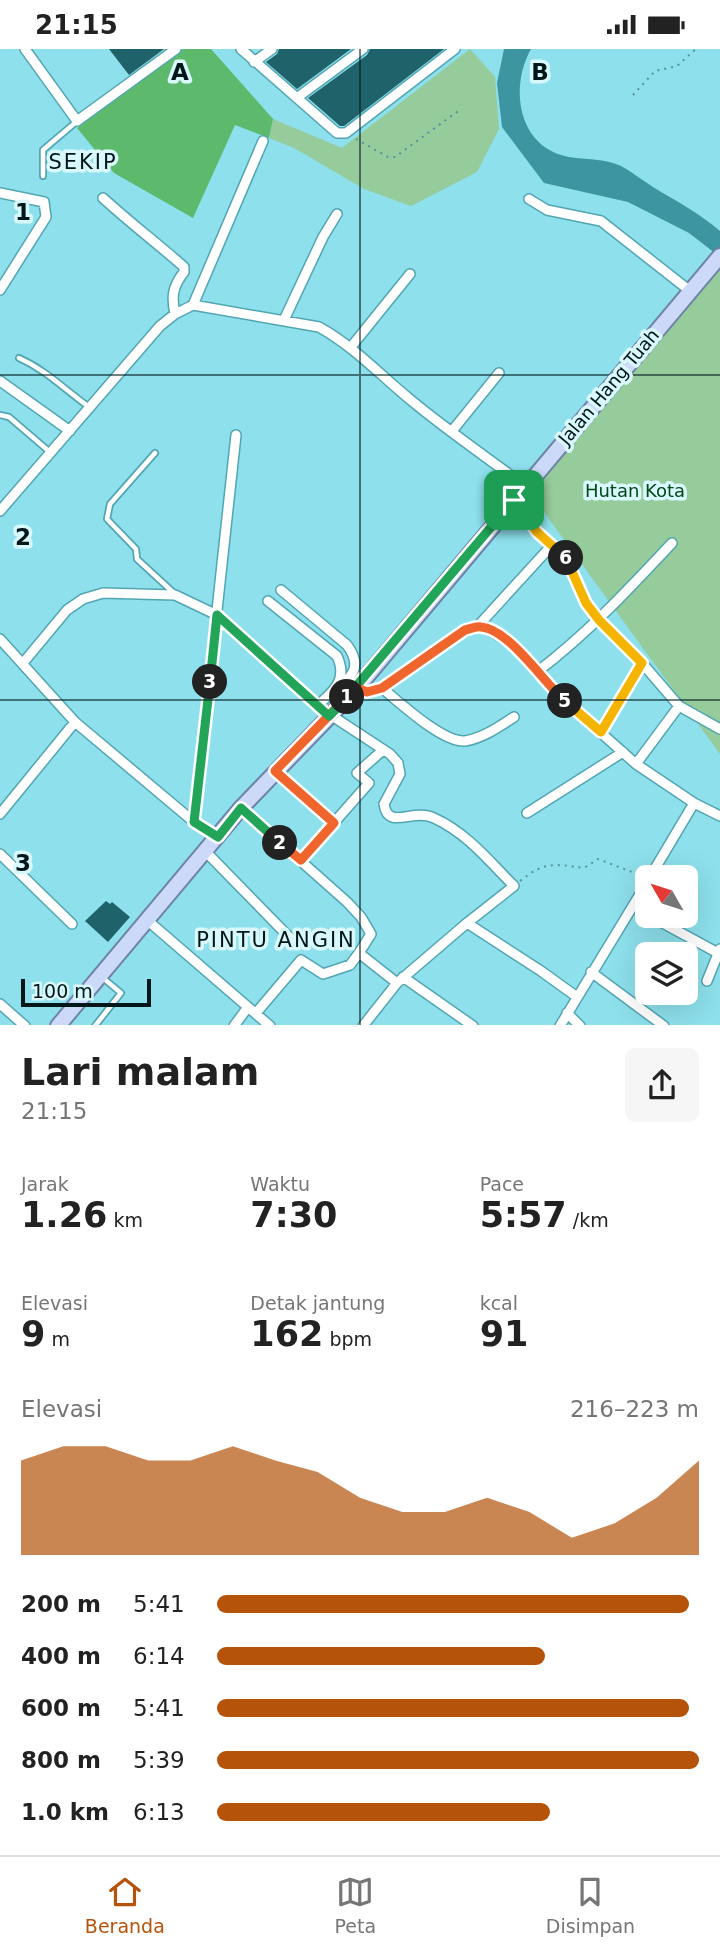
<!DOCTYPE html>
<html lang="id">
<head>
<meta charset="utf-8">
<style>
  :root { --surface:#fff; --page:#f6f6f6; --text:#222; --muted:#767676; --line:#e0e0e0; --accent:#b45309 }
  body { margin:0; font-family:"DejaVu Sans",sans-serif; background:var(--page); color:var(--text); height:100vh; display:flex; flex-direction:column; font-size:26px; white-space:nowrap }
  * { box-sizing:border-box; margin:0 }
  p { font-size:23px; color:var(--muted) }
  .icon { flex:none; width:38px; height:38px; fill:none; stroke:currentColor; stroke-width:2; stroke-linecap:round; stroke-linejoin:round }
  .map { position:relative; height:976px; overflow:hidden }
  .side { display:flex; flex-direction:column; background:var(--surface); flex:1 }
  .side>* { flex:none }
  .needle { width:46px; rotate:309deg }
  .controls { position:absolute; left:635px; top:816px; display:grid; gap:14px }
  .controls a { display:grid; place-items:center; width:63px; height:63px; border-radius:10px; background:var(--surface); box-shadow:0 7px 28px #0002; font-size:35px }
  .scale { position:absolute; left:21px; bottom:18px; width:130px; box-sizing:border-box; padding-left:7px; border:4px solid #00171a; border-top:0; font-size:19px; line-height:24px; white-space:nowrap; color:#00171a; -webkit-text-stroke:5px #d9f8fc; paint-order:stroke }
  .pin { position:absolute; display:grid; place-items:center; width:60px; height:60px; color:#fff; margin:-30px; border-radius:14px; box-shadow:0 4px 10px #0006 }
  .km { position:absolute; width:35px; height:35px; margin:-18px; border-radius:50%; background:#222; color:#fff; font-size:19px; line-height:35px; text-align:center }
  .round { display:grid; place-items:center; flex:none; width:74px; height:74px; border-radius:10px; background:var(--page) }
  .head { display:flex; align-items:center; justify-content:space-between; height:119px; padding:0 21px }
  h1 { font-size:38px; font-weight:700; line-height:52px }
  .metrics { display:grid; grid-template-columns:repeat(3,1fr); gap:10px; height:119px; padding:7px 21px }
  .metrics div { display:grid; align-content:center }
  .metrics b { font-size:35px; font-weight:700 }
  .metrics small { font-size:19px; font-weight:400 }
  .metrics p { font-size:19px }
  .chart { height:196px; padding:14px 21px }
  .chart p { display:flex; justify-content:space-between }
  .chart svg { width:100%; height:126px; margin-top:7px; fill:var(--accent); opacity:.7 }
  ul { padding:0 21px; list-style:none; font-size:23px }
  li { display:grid; grid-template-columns:112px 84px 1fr; align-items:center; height:52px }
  li i { height:18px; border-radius:9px; background:var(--accent) }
  .status { display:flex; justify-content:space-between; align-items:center; height:49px; padding:0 35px; background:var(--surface); direction:ltr }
  .status svg { height:19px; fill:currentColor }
  .tab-bar { display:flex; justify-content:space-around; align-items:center; height:98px; border-top:2px solid var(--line); background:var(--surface); font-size:19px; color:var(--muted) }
  .tab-bar a { display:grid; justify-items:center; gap:4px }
  .tab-bar .on { color:var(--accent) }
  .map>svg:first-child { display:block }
  .green { fill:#96cb9c }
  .forest { fill:#5dba6c }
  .water { fill:#3c95a1 }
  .building { fill:#20626a }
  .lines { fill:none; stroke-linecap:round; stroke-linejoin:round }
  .lane-casing { stroke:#52a6b1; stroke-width:8 }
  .street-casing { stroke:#52a6b1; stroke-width:12 }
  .primary-casing { stroke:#6e84a7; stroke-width:18 }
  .path { stroke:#57939b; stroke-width:2; stroke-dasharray:2 5; stroke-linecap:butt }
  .lane { stroke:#fff; stroke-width:4.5 }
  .street { stroke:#fff; stroke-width:9 }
  .primary { stroke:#ccd9f8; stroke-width:14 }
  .split-1-casing { stroke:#fff; stroke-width:14 }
  .split-2-casing { stroke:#fff; stroke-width:14 }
  .split-3-casing { stroke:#fff; stroke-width:14 }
  .split-4-casing { stroke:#fff; stroke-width:14 }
  .split-5-casing { stroke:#fff; stroke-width:14 }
  .split-6-casing { stroke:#fff; stroke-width:14 }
  .split-7-casing { stroke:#fff; stroke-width:14 }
  .split-1 { stroke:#22a559; stroke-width:9 }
  .split-2 { stroke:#f0652b; stroke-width:9 }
  .split-3 { stroke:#22a559; stroke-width:9 }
  .split-4 { stroke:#22a559; stroke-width:9 }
  .split-5 { stroke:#f0652b; stroke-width:9 }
  .split-6 { stroke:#f5b400; stroke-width:9 }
  .split-7 { stroke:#f5b400; stroke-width:9 }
  .grid { fill:none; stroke:#00171a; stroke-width:2; stroke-opacity:0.55 }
  .labels { text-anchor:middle; stroke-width:7; stroke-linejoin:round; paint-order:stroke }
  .street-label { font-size:18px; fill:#00171a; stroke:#d9f8fc }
  .park-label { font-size:18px; fill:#014917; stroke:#d9f8fc }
  .quarter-label { font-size:21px; letter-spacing:2px; fill:#00171a; stroke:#d9f8fc }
  .grid-label { font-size:23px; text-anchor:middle; font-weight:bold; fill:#00171a; stroke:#d9f8fc; stroke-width:7; stroke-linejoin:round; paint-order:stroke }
</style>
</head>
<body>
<div class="status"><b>21:15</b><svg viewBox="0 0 49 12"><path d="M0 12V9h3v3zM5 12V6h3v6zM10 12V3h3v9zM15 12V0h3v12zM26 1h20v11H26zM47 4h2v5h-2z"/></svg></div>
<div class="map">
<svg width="720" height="977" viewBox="0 0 720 977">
  <rect width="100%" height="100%" fill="#8de0ec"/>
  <path class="green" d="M470,0L495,28L499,80L477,123L411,157L364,140L294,99L269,89L273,70L342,99Z
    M720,216V705L525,437Z"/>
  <path class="forest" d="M183,0H211L273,70L269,89L235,76L193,169L114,124L77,79Z"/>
  <path class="water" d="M504,0H531C509,39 518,99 569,108C587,111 604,109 621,117C632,123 642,131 653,138C676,152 699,164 720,182V208L689,184L628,153L544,134L502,78L497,34Z"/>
  <path class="building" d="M109,0H164L129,26Z
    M279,0H351L297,40L266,13L277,5Z
    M370,0H444L344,77H340L308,49L367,6Z
    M106,852L110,855L112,853L130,868L108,893L85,872Z"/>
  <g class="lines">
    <defs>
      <path id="lane" d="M43,127V101L76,73
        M19,309C46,321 64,340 89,358
        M0,366L9,368L51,404
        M155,404L110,455L107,470L136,500L137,510L175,545
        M95,977L121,944L103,929"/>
      <path id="street" d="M25,0L77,72L176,0
        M241,0L337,84H346L455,0
        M254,13L272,0
        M298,48L363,0
        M0,144L44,153L46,168L0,241
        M103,149C129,173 157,194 184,218V223C173,237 171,247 175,265
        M529,150L547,161L601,172L690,242
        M193,256L263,92
        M284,271L323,188L337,165
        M351,298L410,225
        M0,332L70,382
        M452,382L499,324
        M0,462L160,277L175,265L193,256L319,278C355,298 381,327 412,352C448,382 488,409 525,437
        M552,496L565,507L586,554L599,571L642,614L679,657L720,680
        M281,541L347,596C365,620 349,630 330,646
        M268,552L337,607C348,631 334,642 317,657
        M478,577L552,496L537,483L514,451
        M0,590L75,673L194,773L218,787
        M23,614L67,561L83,550L103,544L175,546L217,566L317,657L390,705L398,714L400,725L384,755C388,782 412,759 434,769C467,784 489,812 514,837L467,874L397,934L363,977
        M537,623C587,585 629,540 672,494
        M357,639L367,643L382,639L465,581L478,577L485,578L512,595L553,641L636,715L694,754L720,767
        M382,639C399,653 443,694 465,692C483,689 499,678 514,668
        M601,683L642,614
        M636,715L679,657
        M275,722L334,774
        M241,759L347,853L361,868L371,885L359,904L397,934
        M527,764L623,703
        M0,765L75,673
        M194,773L236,386
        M205,802L291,890
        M0,805L72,875
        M301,811L369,734L357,724L383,701
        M650,828L694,754
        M648,866L718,904
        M147,871L270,977
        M467,874L541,922L577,948
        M591,923L664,977
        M403,928L473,977
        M707,932L720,900
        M0,955L25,977
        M256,964L301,911L323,925L350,916L359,904
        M567,964L580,977
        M234,977L248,958
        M560,977L648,832"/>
      <path id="primary" d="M58,977L241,759L357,639L720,207"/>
    </defs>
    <use href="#lane" class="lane-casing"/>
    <use href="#street" class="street-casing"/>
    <use href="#primary" class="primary-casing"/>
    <path class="path" d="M633,46L655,22L677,17L696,0
      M356,90L388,108H395L461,60
      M520,832C545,812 554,815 584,819L598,810L640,826"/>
    <use href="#lane" class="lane"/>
    <use href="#street" class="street"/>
    <use href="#primary" class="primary"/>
  </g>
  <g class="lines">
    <defs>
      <path id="split-1" d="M347,648L514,451"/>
      <path id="split-2" d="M280,794L301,811L334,774L275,722L347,648"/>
      <path id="split-3" d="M210,633L194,773L218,788L241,759L280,794"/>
      <path id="split-4" d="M210,633L217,566L329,667L357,639"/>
      <path id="split-5" d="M357,639L367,643L382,639L465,581C470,580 476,577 481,578C509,580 544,634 565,652"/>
      <path id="split-6" d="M565,652L601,683L642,614L599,571L586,554L566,509"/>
      <path id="split-7" d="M514,451L537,483L566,509"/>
    </defs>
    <use href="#split-1" class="split-1-casing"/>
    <use href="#split-2" class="split-2-casing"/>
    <use href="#split-3" class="split-3-casing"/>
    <use href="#split-4" class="split-4-casing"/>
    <use href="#split-5" class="split-5-casing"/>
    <use href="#split-6" class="split-6-casing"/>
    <use href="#split-7" class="split-7-casing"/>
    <use href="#split-1" class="split-1"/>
    <use href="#split-2" class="split-2"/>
    <use href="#split-3" class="split-3"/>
    <use href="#split-4" class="split-4"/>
    <use href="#split-5" class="split-5"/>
    <use href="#split-6" class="split-6"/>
    <use href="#split-7" class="split-7"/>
  </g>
  <path class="grid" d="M360,0V977M0,326H720M0,651H720"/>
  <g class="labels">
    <g class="street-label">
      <text transform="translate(609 338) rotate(-50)" y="6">Jalan Hang Tuah</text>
    </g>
    <g class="park-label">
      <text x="635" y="448">Hutan Kota</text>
    </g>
    <g class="quarter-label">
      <text x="83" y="120">SEKIP</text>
      <text x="276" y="898">PINTU ANGIN</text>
    </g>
  </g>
  <g class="grid-label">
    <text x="180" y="31">A</text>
    <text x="540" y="31">B</text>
    <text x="23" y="171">1</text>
    <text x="23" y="496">2</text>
    <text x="23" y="822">3</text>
  </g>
</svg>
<div class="controls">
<a><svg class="needle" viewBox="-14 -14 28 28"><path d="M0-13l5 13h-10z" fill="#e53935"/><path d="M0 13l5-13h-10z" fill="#767676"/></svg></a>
<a><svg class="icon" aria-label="layers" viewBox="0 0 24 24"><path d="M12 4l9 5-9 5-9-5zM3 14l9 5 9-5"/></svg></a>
</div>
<div class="scale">100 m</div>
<div class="pin" style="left:514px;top:451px;background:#1e9e55"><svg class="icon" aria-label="arrive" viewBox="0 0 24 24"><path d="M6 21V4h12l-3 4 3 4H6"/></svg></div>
<b class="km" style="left:347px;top:648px">1</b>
<b class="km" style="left:280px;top:794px">2</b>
<b class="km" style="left:210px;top:633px">3</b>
<b class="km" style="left:565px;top:652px">5</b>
<b class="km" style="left:566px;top:509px">6</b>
</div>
<section class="side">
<div class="head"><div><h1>Lari malam</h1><p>21:15</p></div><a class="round"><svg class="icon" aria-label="share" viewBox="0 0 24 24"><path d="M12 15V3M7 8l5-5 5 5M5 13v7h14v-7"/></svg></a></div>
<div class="metrics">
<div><p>Jarak</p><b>1.26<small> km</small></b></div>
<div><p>Waktu</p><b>7:30</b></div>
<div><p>Pace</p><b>5:57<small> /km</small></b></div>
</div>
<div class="metrics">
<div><p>Elevasi</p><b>9<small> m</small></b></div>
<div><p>Detak jantung</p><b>162<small> bpm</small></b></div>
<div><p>kcal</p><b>91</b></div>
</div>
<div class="chart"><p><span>Elevasi</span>216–223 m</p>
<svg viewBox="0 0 160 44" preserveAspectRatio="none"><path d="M0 44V11L10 6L20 6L30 11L40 11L50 6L60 11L70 15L80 24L90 29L100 29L110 24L120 29L130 38L140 33L150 24L160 11V44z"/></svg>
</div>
<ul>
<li><b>200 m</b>5:41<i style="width:98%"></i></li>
<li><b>400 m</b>6:14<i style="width:68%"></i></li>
<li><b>600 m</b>5:41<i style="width:98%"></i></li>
<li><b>800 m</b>5:39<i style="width:100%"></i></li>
<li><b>1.0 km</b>6:13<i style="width:69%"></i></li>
</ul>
</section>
<nav class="tab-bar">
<a class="on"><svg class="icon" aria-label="home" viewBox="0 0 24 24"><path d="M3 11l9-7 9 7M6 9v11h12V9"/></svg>Beranda</a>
<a><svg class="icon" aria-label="map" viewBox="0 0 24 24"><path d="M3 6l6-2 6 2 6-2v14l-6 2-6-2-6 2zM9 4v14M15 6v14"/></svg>Peta</a>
<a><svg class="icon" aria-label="saved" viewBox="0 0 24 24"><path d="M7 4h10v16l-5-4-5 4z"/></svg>Disimpan</a>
</nav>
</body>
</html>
